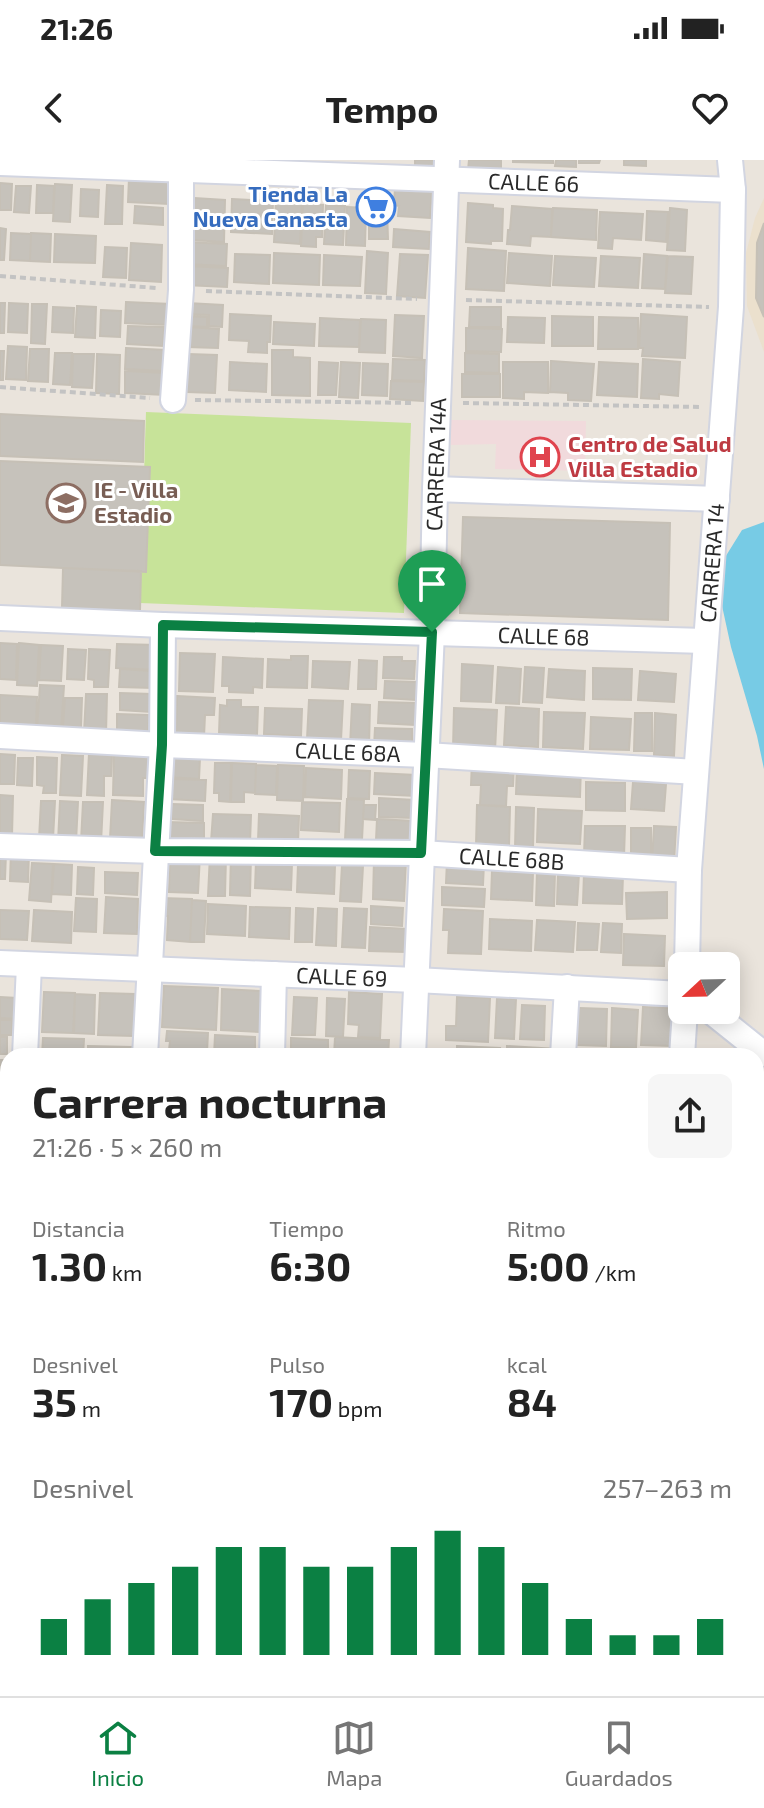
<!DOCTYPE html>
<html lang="es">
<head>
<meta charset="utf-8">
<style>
  :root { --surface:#fff; --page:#f6f6f6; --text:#222; --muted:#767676; --line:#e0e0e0; --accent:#0b8043 }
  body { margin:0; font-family:"Exo 2",sans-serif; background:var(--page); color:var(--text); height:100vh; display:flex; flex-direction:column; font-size:30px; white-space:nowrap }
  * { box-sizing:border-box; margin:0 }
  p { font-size:26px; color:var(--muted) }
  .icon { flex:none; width:44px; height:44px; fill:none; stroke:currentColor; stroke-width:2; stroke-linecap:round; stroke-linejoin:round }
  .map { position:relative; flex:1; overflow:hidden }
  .side { position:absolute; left:0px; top:888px; width:764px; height:648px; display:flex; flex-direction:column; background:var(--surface); border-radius:24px 24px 0 0; box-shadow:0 4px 20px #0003 }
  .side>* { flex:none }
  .needle { width:52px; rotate:248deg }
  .buttons { position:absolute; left:668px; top:792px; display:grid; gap:16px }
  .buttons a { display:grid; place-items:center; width:72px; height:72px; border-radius:12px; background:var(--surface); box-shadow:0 4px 20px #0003; font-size:40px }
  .pin { position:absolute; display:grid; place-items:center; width:68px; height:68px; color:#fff; margin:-82px -34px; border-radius:50% 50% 50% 0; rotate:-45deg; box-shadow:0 0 8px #0007 }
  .pin .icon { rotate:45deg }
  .round { display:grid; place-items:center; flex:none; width:84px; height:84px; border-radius:12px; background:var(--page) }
  .head { display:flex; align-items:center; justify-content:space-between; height:136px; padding:0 32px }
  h1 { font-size:44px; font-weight:700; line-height:60px }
  .figures { display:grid; grid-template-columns:repeat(3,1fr); gap:12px; height:136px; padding:8px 32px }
  .figures div { display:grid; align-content:center }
  .figures b { font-size:40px; font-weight:700 }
  .figures small { font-size:22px; font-weight:400 }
  .figures p { font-size:22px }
  .chart { height:224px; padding:16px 32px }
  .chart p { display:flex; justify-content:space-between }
  .chart svg { width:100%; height:144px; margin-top:8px; stroke:var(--accent); stroke-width:6 }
  .status { display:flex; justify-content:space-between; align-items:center; height:56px; padding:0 40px; background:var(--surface); direction:ltr }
  .status svg { height:22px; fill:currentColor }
  header { display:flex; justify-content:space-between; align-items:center; height:104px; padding:0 32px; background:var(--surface); font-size:36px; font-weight:700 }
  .menu { display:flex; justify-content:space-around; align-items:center; height:112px; border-top:2px solid var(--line); background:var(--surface); font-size:22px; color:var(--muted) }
  .menu a { display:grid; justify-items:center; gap:4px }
  .menu .current { color:var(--accent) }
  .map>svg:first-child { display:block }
  .education { fill:#ebe0cd }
  .medical { fill:#f1dadc }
  .pitch { fill:#c7e399 }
  .water { fill:#77cbe5 }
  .building { fill:#c6c2bb; stroke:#c6c0b6; stroke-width:2 }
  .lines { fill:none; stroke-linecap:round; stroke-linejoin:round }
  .minor-casing { stroke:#d2d5e1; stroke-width:28 }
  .path { stroke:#c3c3c3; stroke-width:4; stroke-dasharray:6 4; stroke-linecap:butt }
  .minor { stroke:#fff; stroke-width:24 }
  .route-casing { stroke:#fff; stroke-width:16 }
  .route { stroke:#0b8043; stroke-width:10 }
  .labels { text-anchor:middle; stroke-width:6; stroke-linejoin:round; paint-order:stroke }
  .street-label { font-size:22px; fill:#292929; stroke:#fff }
  .shop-label { font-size:22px; font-weight:bold; fill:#366cbe; stroke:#fff; text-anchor:end }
  .health-label { font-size:22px; font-weight:bold; fill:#be3a42; stroke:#fff; text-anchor:start }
  .education-label { font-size:22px; font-weight:bold; fill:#785e54; stroke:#fff; text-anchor:start }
</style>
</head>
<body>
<div class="status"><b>21:26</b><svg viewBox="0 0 49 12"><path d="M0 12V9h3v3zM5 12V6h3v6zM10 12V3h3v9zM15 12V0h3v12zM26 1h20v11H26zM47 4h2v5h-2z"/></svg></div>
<header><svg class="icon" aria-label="back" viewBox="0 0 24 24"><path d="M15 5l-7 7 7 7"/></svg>Tempo<svg class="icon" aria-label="heart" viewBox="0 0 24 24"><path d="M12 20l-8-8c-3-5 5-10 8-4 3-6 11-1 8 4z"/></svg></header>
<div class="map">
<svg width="764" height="1536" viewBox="0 0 764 1536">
  <rect width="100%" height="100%" fill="#eae4dc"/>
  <path class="education" d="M764,38V192L747,146L746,93L755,58Z"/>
  <path class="medical" d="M451,260L586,261L585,311L495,309L496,284L451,285Z"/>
  <path class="pitch" d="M146,252L411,263L404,453L140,443Z"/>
  <path class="water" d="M764,362V609L757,576L731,487L719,432L724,399L742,370Z"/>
  <path class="building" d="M415,0H440V10L415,9Z
    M469,0H501V11L468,10Z
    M513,0H553V3L513,2Z
    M556,0H576V7L555,6Z
    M579,0H600L599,3H579Z
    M624,0H646V6L624,5Z
    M129,18L170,20L169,44L128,42Z
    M0,23L12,24L11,50H0Z
    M55,24L72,25L70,62L53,61Z
    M37,25L54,26L53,53H36Z
    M107,25L123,26L122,64H105Z
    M16,26H31L29,53L14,52Z
    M395,27L432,29L430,58L398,56L399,46L394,45Z
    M81,29L99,30L98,57L80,56Z
    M194,38L225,40L224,82L192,80Z
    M276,38L302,39L300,84L274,82Z
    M232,39L273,41L272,74L231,72Z
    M303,43L323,45L322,77H316V87L301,86Z
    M468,43L493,45V48L503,49L502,81H491V84L466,82Z
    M326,45L345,46L343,85L324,84Z
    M135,46L163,48V65L134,63Z
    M512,46L552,49L551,77L531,76L530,86L507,84L508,70H510Z
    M347,47L366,48L365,86L346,85Z
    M553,48L597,50L596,80L551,77Z
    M670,48L687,50L685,91L667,90Z
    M369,50H387L388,79H369Z
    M647,51L668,52L666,82L646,80Z
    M600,52L643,54L641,80L613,78L612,89L598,88Z
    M764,63V157L756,138L757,83Z
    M0,68L6,69L4,100H0Z
    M394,69L430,72L429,89L393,87Z
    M11,73L31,74L30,101L10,100Z
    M31,73L51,74L50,102L30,101Z
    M55,74L96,76L95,103L54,102Z
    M184,82L227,84L226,106L184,104Z
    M131,83L162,85L161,122L129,120Z
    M105,87L127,88L126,118L103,117Z
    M468,88L506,91L504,131L466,129Z
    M367,91L388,93L386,134L365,133Z
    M274,93L320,95L319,125L273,123Z
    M509,93L552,96L550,126L507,123Z
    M235,94L270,95L269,124L234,122Z
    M400,94L428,95L425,138L397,136Z
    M644,94L667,96L665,129L642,128Z
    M324,95L362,97L360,126L323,125Z
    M555,96L596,98L594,127L553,125Z
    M601,96L640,98L638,128L599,126Z
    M668,96L693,97L691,134L665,133Z
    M186,106L228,108L227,127L185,125Z
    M126,142L171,144L170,165L125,163Z
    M0,143H5L4,173H0Z
    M9,143L28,144L27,173L8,172Z
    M187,143L223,145L222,167L209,166V155L186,154Z
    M32,144H47L45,184L31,183Z
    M77,146L96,147L95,178L75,177Z
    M53,147L74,148L73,173L52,172Z
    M470,147H501V167H469Z
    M101,150L121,151L120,177L100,176Z
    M230,154L271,156L270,182H267V193L248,192L249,181L229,180Z
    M641,154L687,157L685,198L642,196L643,188H639Z
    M395,155L424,156L422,198L393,196Z
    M184,156L207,157V167L184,166Z
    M552,156L593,157V186H552Z
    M508,157L545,158L544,183L507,182Z
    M599,157L638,158V189H598Z
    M320,158L360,160L359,187L319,186Z
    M361,159L386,160L385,193L359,192Z
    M274,162L315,164L314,186L273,184Z
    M128,166L164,167L163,186L127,184Z
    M188,167L219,169L218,188L187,187Z
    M466,168L502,169L501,192L466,191Z
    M8,186L27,187L26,220L6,219Z
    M126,188L166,190L165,211L125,209Z
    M30,189H49L48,222L28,221Z
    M272,190H293V197L310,198V236L272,235Z
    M0,191H4L3,220H0Z
    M55,193H72L70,225L53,224Z
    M465,193L499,194V213L465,212Z
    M73,194H94L92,228L72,227Z
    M97,194L120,195L119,234L96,233Z
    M188,194L217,195L215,233L187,232Z
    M393,199L425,200L424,221L392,220Z
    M643,199L680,202L678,236L659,234V239L641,238Z
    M551,201L594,204L591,241L568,240V233L550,232Z
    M230,202L267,204L266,232L229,230Z
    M319,202L338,203L336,235H318Z
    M341,202L360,203L358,238L339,237Z
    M503,202H548V233L524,232V239L503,238Z
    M599,202L638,204L637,237L597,235Z
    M363,203L388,204L387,236L362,235Z
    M125,211L166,213L165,235L125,233Z
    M462,214H500V237H462Z
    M391,221L424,222L423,241L390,239Z
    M0,254L144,261L143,302L0,296Z
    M0,301L150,307L146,412L0,405Z
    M463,357L670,363L668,460L460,453Z
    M63,408L141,411L140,451L62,448Z
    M0,483L17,484L16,520L0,519Z
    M19,483L39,485L37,526L17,525Z
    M117,484L157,485L156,510L116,508Z
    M41,485L63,486L61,521L39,520Z
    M68,489L86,490L84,520L67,519Z
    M89,489L110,490L108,527H94V520L88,519Z
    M180,493L215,494L213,532L179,531Z
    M291,496H308L307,528L267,527L268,499L291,500Z
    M223,497L263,499L262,528L253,527V533L229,532V526H222Z
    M384,497H402V501H415L414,519L383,518Z
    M359,500L377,501L376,529H358Z
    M313,501L350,502L348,529L312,527Z
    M462,504L493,506L491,542L461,541Z
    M498,507L521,509L519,544L496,543Z
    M525,507L544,508L542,543L523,542Z
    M593,508L632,509L631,540L593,539Z
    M120,509L153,511V528L119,527Z
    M549,509L585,511L584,540L547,537Z
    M640,511L676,514L674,542L638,540Z
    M385,521L417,522L416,540L384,538Z
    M40,525L64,526L61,571L37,569Z
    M120,533L152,534L151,552L120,550Z
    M86,534H107L106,574L84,573Z
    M0,535L37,537L36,565L0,563Z
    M177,536L215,538L214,555H205L204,577L176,576Z
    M65,538H82L81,568L63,567Z
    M227,540H241V547H258L257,575L219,574L220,545L227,546Z
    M309,540L343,541L341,580L307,579Z
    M379,542L416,543L415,565L378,563Z
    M352,544L370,545L369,587L350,586Z
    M506,547L539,549L538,587L504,585Z
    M265,548L302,549L301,576L264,574Z
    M454,548L497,550L495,591L453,589Z
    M544,552L585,553L583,589L543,587Z
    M635,553H652V591H634Z
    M655,553L676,555L674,596L654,595Z
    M117,554L149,555L148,574L117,572Z
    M591,557L631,559L629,590L590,589Z
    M375,568L412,569V588L374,586Z
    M89,593L112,594L111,616H104V636L87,635Z
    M114,593L155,594L154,618H143V636L113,635Z
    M0,594L15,595L14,624H0Z
    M62,595L83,596L81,636L60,635Z
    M167,596L200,598L199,619L166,617Z
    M37,597L57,598L56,633H43L44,626L37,625Z
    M18,598H33L32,626L17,625Z
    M472,601L514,603L513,626H507L506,646L480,645L481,625H471Z
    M215,603H231L230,642L219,641V633H214Z
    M232,603L256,604L255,633L244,632V642H231Z
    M517,604L581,607L580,637L516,634Z
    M256,605L277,606L276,635L255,634Z
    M278,605L304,606L303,641L277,640Z
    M306,608L342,610L341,639L305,637Z
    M349,610L370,611L369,639L348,638Z
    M375,613L416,615V636L374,634Z
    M169,619L206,620L205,641L168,639Z
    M586,622L625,623V651L586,650Z
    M633,622L666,624L664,651L631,649Z
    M0,635L13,636L12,676H0Z
    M379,638L415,640V658L379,657Z
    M347,639L364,640L362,680H345Z
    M112,640L144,642L142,681L110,679Z
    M41,641H55L53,679H39Z
    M60,641L78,642L76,682H58Z
    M83,642H103L101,683L81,682Z
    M302,642L340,643L339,672L301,670Z
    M172,644L203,645V661L172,659Z
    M364,645H376L375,660L363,659Z
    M477,645L510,647L509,687L476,686Z
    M516,647L534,648L533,688H515Z
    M538,649L582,651L580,684L537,682Z
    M213,654L251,655L250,683L211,682Z
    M259,654L299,656L298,683L258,681Z
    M377,659L414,661L413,682L376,680Z
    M167,662L204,663V689L166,687Z
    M585,666H625L624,697L584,696Z
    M654,666L676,667L674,702L652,701Z
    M631,668H651V698H631Z
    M11,691L29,692L28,722L10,721Z
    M0,692L6,693L5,719H0Z
    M170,693L200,695L198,733L169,732Z
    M231,694L251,695L250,736L230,735Z
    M210,695L226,696L225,736H208Z
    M374,699L406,700L404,741L373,739Z
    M256,701L292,703L291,730L255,728Z
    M447,701L484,703L483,725L446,723Z
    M32,703L53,704L51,742L29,740Z
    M54,704L72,705L71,735L52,734Z
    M298,704L335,706L334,734L297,732Z
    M342,705L363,706L361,742L340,741Z
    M78,707L94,708L93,735L77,734Z
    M492,711L533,713L532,741L491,739Z
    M537,711L555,712L554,746L536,745Z
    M105,712L138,713L137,735L105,733Z
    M558,712L579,714L577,745L557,744Z
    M584,713L623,715L622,744L583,743Z
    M442,727L485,729L484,747L442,745Z
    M667,732V758L627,759L626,733Z
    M106,737L138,739L137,774L104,773Z
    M76,738L97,739L96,772L74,771Z
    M161,738L192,739L190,782L167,780L168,756H161Z
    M192,740L206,741L204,782H190Z
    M208,744L246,746L245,776L207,774Z
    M371,746L403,748L402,766L371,764Z
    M250,747L290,748L289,779L249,777Z
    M296,748L313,749L312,782H295Z
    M318,748L337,749L336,786L316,785Z
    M344,748L367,749L365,788L342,787Z
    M444,749L483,751L481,794L448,793L449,770H443Z
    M0,750L29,751L27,780L0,779Z
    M34,750L72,752L71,783L32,781Z
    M490,759L532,761L531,791L489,789Z
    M537,760L575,762L573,792L535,790Z
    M578,763L599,764L597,790H577Z
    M603,763L622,764L621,793L601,792Z
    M370,767L407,769L406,792L369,791Z
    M624,774L665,776L664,806L623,805Z
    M164,826L218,828L216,870L162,867Z
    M222,829L261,831L260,872L221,870Z
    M44,832L75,833L73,873L42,872Z
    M349,832L382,834L380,878L358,877L359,865L348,864Z
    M100,833L135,834L134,876L98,875Z
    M75,834L95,835L94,874L74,873Z
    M0,837L17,838L16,859L0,858Z
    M294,837L317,838L315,875H292Z
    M457,837L490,838L488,882L446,880V866H456Z
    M327,838L345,839L343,877L326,876Z
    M497,838L516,839L514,879L495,878Z
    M522,845L545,846L544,880L520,879Z
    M643,847L672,848L671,886L641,885Z
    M579,848L607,849L606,886L577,885Z
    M612,848L638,850L636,888L611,887Z
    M0,860H12V875H0Z
    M167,871L208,873L207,892L169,890L170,881H166Z
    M215,875L255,877V896H214Z
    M0,877H7V894H0Z
    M335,877L389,880L388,896H334Z
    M43,878L84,879L83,896H42Z
    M291,878L328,880V896H291Z
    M88,886L131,887L130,896H88Z
    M457,886L500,888L499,896H457Z
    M507,886L557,889V896H507Z
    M581,889L607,890V896H581Z
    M622,892L664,895V896H621Z
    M0,900H8V918H0Z
    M0,926H8V954L0,953Z
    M0,969H8V1001H0Z
    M0,1006L8,1007V1035L0,1034Z
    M0,1037H8V1062H0Z
    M756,1083L764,1084V1104H756Z
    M0,1084H4L5,1116H0Z
    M756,1105L764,1106V1123H756Z
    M0,1119H6V1142H0Z
    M756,1125H764V1151H756Z
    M0,1147H4L3,1175H0Z
    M756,1153H764V1175H756Z
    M756,1177H764V1199H756Z
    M756,1201H763L762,1220H756Z
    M756,1268H761L760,1314H756Z
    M0,1307H8L7,1351H0Z
    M0,1360L8,1361V1388H0Z
    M8,1528H36V1536H8Z
    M85,1528L112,1530V1536H84Z
    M374,1528H397L396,1531L374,1530Z
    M415,1528H447V1536H415Z
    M489,1528H521V1536H489Z
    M534,1528H566V1536H534Z
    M612,1528H646V1536H612Z
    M39,1530L58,1531L57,1536H39Z
    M350,1531L378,1532V1536H350Z"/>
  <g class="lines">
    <defs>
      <g id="minor">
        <path id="s1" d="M0,3L733,30"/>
        <path d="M173,240L181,130V10"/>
        <path d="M435,329L717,339"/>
        <path id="s2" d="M0,458L163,465L705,481"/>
        <path id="s3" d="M0,576L162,585L426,595L696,612"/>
        <path id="s4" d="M0,686L155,691L421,693L689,710"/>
        <path id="s5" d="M0,803L416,820L682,834"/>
        <path id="s6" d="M687,806L689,710L731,147L733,30L730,0"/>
        <path d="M709,850L764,894"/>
        <path d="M25,896L29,805"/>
        <path d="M145,896L162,585L163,465"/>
        <path d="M272,896L274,814"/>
        <path id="s7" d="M413,896L432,472L435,329L447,0"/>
        <path d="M563,896L567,827"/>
        <path d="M682,896L685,850"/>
        <path d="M0,961H8"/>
        <path d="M756,1033L764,1034"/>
        <path d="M0,1067H8"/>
        <path d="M0,1180H8"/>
        <path d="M6,1299L8,1254"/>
        <path d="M756,1332H764"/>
        <path d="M707,1536L708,1528"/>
      </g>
    </defs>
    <use href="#minor" class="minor-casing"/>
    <path class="path" d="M0,116L157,128
      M206,131L417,139
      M466,140L709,147
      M0,227L150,238
      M195,240L414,243
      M463,243L702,247"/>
    <use href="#minor" class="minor"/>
  </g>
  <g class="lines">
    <defs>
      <path id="route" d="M163,465L432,472L421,693L155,691L162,585Z"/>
    </defs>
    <use href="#route" class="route-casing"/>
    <use href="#route" class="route"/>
  </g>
  <defs>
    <symbol id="supermarket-ring" viewBox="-11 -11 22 22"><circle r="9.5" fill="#fff" stroke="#3f7fe0" stroke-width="1.5"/><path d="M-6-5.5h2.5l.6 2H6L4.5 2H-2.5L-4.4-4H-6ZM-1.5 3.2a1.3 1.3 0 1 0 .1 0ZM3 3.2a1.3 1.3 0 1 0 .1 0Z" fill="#3f7fe0"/></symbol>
    <symbol id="hospital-ring" viewBox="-11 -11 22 22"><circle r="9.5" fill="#fff" stroke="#e0444e" stroke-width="1.5"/><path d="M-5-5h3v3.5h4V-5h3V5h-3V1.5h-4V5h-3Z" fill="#e0444e"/></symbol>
    <symbol id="school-ring" viewBox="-11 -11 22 22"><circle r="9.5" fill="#fff" stroke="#8d6e63" stroke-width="1.5"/><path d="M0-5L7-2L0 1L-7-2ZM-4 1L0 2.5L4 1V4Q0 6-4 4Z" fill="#8d6e63"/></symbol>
  </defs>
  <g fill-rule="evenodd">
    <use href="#supermarket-ring" x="354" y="25" width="44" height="44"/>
    <use href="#hospital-ring" x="518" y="275" width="44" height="44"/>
    <use href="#school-ring" x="44" y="321" width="44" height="44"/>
  </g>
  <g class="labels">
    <g class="street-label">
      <text dy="8" stroke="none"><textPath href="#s1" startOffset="534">CALLE 66</textPath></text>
      <text dy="8" stroke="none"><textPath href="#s7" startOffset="592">CARRERA 14A</textPath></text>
      <text dy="8" stroke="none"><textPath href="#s6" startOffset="404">CARRERA 14</textPath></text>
      <text dy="8" stroke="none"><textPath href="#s2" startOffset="544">CALLE 68</textPath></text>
      <text dy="8" stroke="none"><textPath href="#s3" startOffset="348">CALLE 68A</textPath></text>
      <text dy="8" stroke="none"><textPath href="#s4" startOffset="512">CALLE 68B</textPath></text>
      <text dy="8" stroke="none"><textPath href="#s5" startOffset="342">CALLE 69</textPath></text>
    </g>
    <g class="shop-label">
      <text x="348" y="42">Tienda La<tspan x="348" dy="25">Nueva Canasta</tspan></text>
    </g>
    <g class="health-label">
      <text x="568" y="292">Centro de Salud<tspan x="568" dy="25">Villa Estadio</tspan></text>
    </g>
    <g class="education-label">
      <text x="94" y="338">IE - Villa<tspan x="94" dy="25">Estadio</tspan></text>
    </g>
  </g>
</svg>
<div class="buttons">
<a><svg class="needle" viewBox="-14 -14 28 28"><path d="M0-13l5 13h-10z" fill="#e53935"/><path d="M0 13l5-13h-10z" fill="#767676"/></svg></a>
</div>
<div class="pin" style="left:432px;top:472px;background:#1e9e55"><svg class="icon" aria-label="arrive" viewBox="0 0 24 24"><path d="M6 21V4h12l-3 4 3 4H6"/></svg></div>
<section class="side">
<div class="head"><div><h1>Carrera nocturna</h1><p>21:26 · 5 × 260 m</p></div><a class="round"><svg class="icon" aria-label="share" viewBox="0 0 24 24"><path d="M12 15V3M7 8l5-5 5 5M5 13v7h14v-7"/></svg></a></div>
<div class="figures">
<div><p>Distancia</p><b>1.30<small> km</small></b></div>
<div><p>Tiempo</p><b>6:30</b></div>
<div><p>Ritmo</p><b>5:00<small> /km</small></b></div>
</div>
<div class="figures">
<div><p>Desnivel</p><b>35<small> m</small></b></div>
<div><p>Pulso</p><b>170<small> bpm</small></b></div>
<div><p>kcal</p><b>84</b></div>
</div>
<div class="chart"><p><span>Desnivel</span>257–263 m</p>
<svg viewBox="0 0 160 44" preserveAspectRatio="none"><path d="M5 44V33M15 44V27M25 44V22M35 44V17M45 44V11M55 44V11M65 44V17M75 44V17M85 44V11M95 44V6M105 44V11M115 44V22M125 44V33M135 44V38M145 44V38M155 44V33"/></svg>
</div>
</section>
</div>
<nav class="menu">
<a class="current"><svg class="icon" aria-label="home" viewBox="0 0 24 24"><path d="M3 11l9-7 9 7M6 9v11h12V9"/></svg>Inicio</a>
<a><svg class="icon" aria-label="map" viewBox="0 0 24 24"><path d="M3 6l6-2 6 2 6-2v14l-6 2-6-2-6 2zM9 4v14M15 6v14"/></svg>Mapa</a>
<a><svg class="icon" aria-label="saved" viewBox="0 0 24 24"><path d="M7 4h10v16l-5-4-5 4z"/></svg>Guardados</a>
</nav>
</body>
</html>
